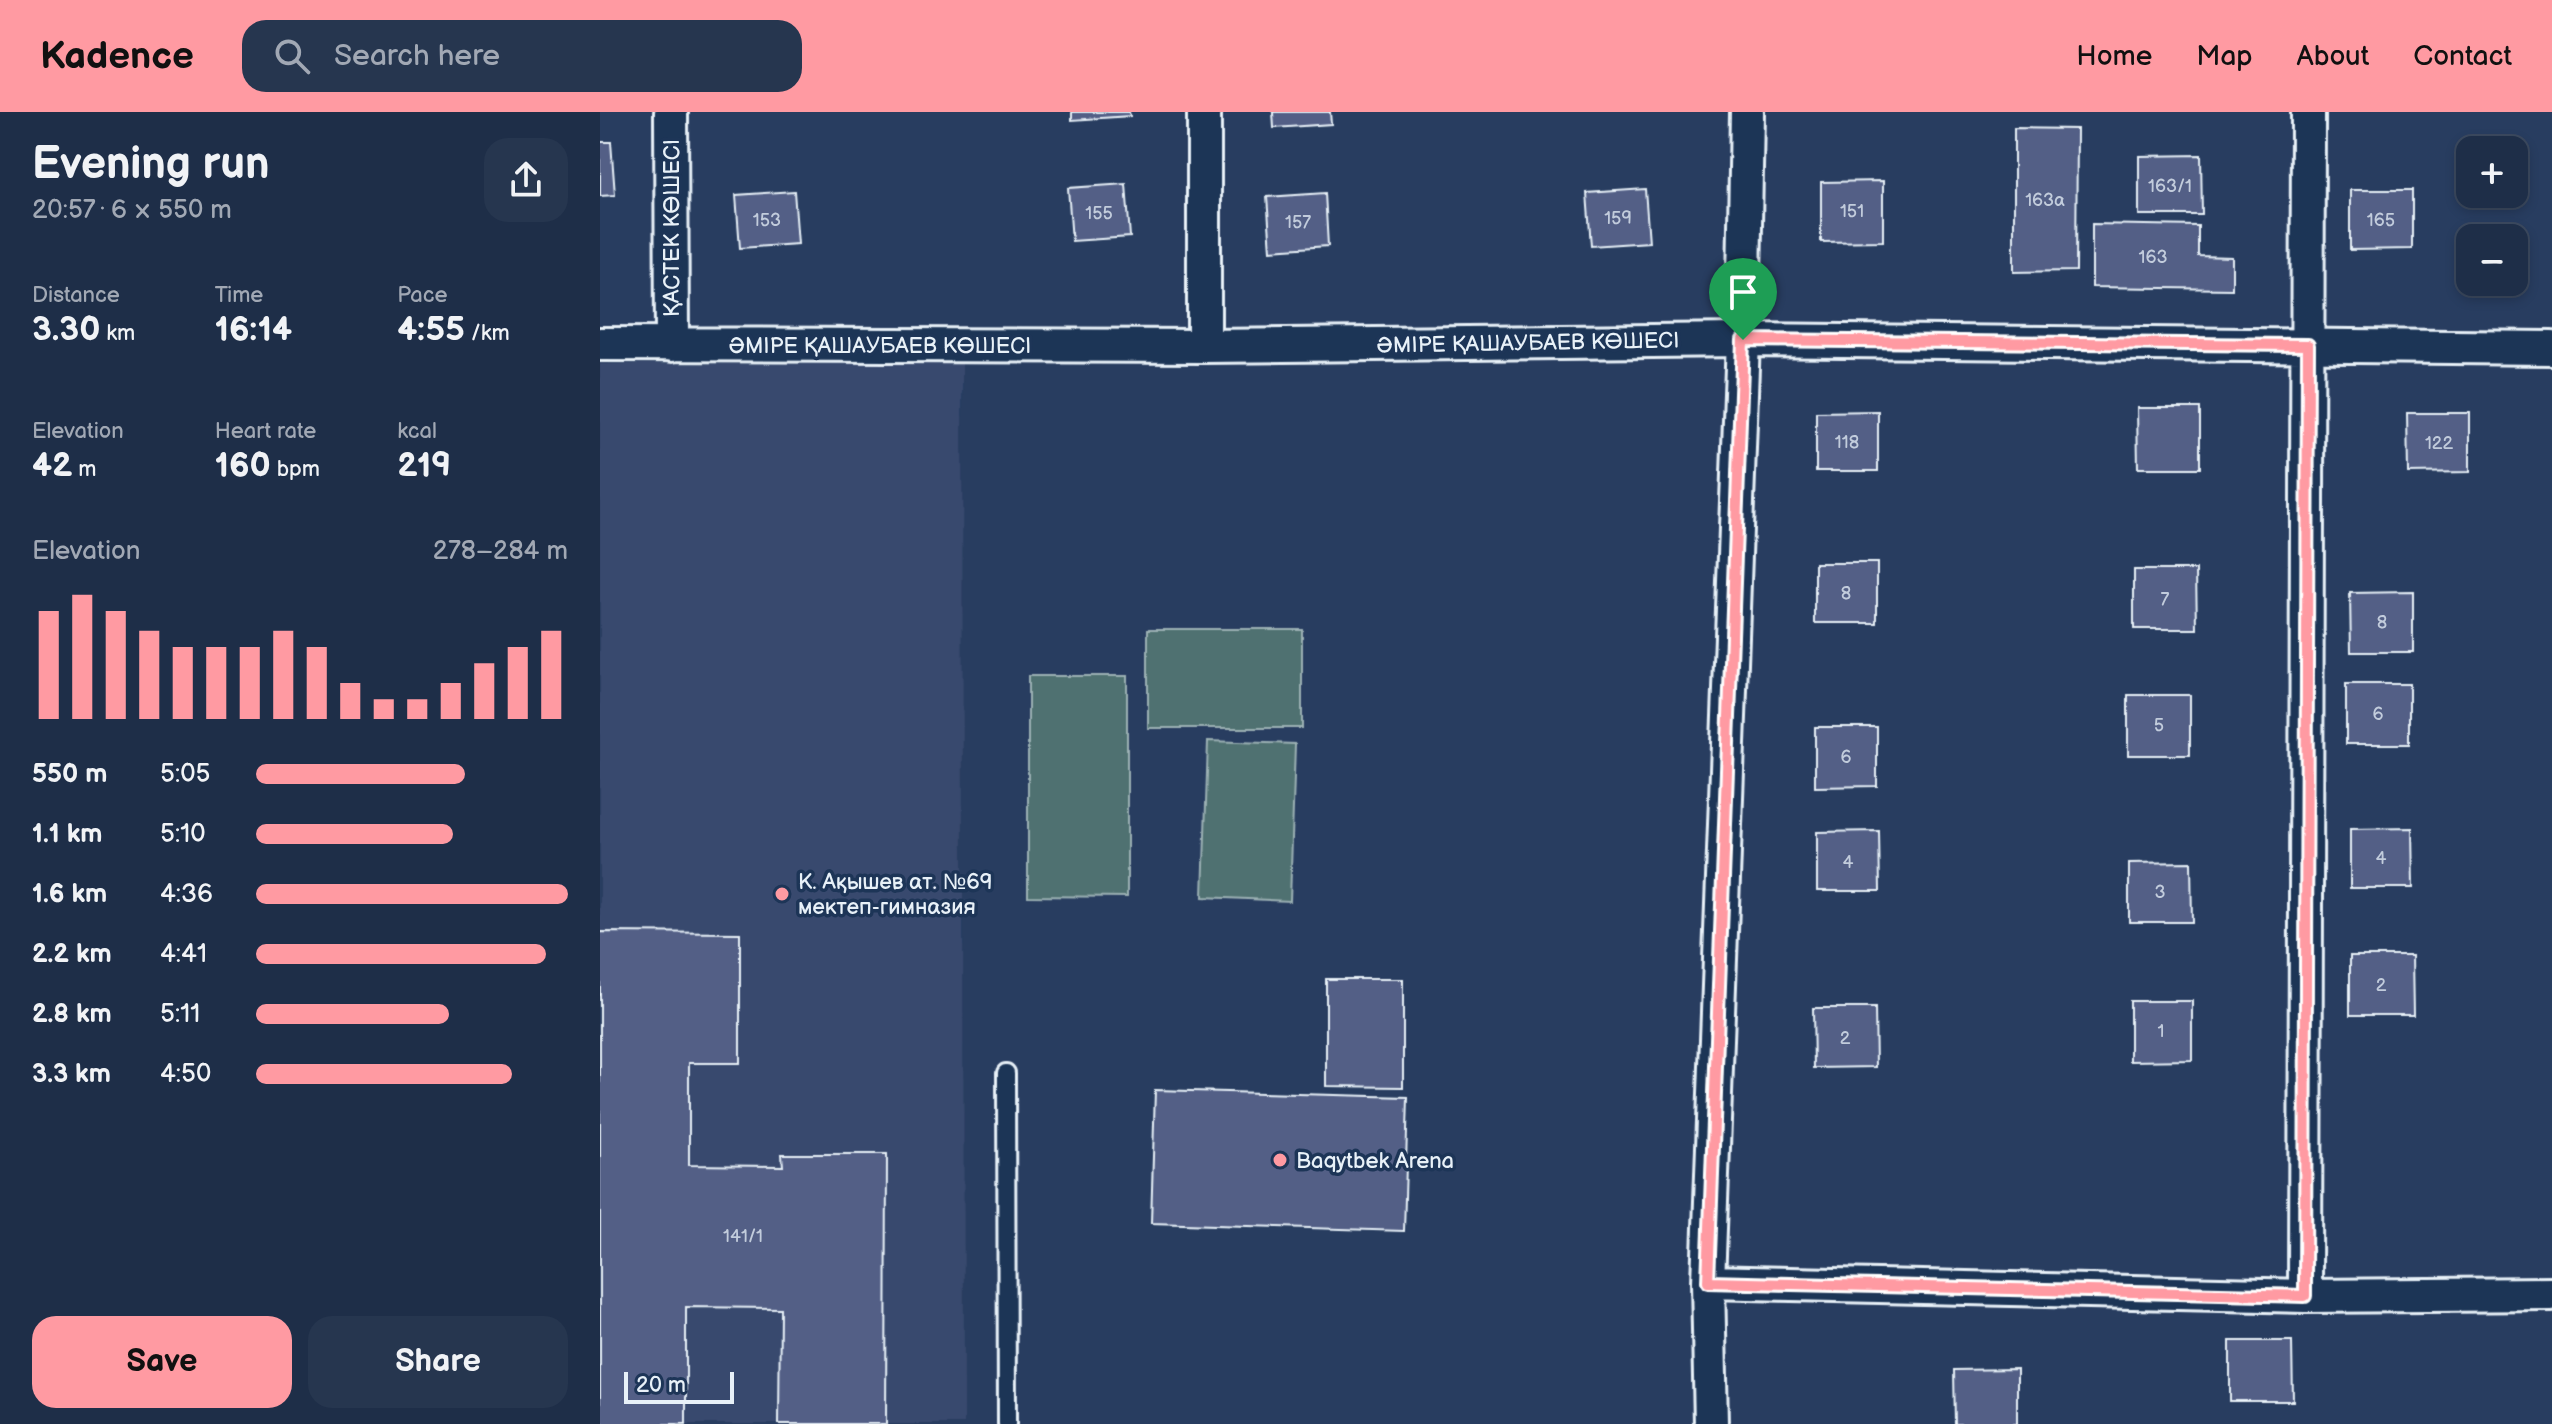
<!DOCTYPE html>
<html lang="en">
<head>
<meta charset="utf-8">
<style>
  :root { --surface:#1e2e48; --page:#26364f; --text:#f1f3f6; --muted:#a1a8b4; --line:#3c4a60; --accent:#ff9aa2 }
  body { margin:0; font-family:"Balsamiq Sans",sans-serif; background:var(--page); color:var(--text); height:100vh; display:flex; flex-direction:column; font-size:30px; white-space:nowrap }
  * { box-sizing:border-box; margin:0 }
  p { font-size:26px; color:var(--muted) }
  .icon { flex:none; width:44px; height:44px; fill:none; stroke:currentColor; stroke-width:2; stroke-linecap:round; stroke-linejoin:round }
  .map { position:relative; flex:1; overflow:hidden }
  .side { display:flex; flex-direction:column; background:var(--surface); width:600px }
  .side>* { flex:none }
  .fabs { position:absolute; left:1856px; top:24px; display:grid; gap:16px }
  .fabs a { display:grid; place-items:center; width:72px; height:72px; border-radius:16px; background:var(--surface); box-shadow:0 4px 12px #0003,0 0 0 2px var(--line); font-size:40px }
  .scale { position:absolute; left:24px; bottom:20px; width:110px; box-sizing:border-box; padding-left:8px; border:4px solid #e8f1f8; border-top:0; font-size:22px; line-height:28px; white-space:nowrap; color:#e8f1f8; -webkit-text-stroke:6px #1d3557; paint-order:stroke }
  .pin { position:absolute; display:grid; place-items:center; width:68px; height:68px; color:#fff; margin:-82px -34px; border-radius:50% 50% 50% 0; rotate:-45deg; box-shadow:0 0 8px #0007 }
  .pin .icon { rotate:45deg }
  .round { display:grid; place-items:center; flex:none; width:84px; height:84px; border-radius:24px; background:var(--page) }
  .summary { display:flex; align-items:center; justify-content:space-between; height:136px; padding:0 32px }
  h1 { font-size:44px; font-weight:600; line-height:60px }
  .stats { display:grid; grid-template-columns:repeat(3,1fr); gap:12px; height:136px; padding:8px 32px }
  .stats div { display:grid; align-content:center }
  .stats b { font-size:34px; font-weight:600 }
  .stats small { font-size:22px; font-weight:400 }
  .stats p { font-size:22px }
  .chart { height:224px; padding:16px 32px }
  .chart p { display:flex; justify-content:space-between }
  .chart svg { width:100%; height:144px; margin-top:8px; stroke:var(--accent); stroke-width:6 }
  .action { display:flex; gap:16px; margin-top:auto; padding:16px 32px }
  .action a { flex:1; height:92px; border-radius:24px; background:var(--accent); color:#111; font-size:32px; font-weight:600; line-height:92px; text-align:center }
  .action a+a { background:var(--page); color:var(--text) }
  ul { padding:0 32px; list-style:none; font-size:26px }
  li { display:grid; grid-template-columns:128px 96px 1fr; align-items:center; height:60px }
  li i { height:20px; border-radius:10px; background:var(--accent) }
  header { display:flex; align-items:center; gap:48px; box-sizing:border-box; height:112px; padding:0 40px; background:var(--accent); color:#111 }
  header strong { font-size:38px }
  nav { display:flex; gap:44px; margin-inline-start:auto; font-size:28px }
  .search { width:560px; height:72px; background:var(--page); display:flex; align-items:center; gap:20px; box-sizing:border-box; padding:0 28px; border-radius:24px; color:var(--muted); font-size:30px }
  main { display:flex; flex:1; min-height:0 }
  .map>svg:first-child { display:block }
  .built { fill:#394a6e }
  .green { fill:#507171; stroke:#9cb1b4; stroke-width:2 }
  .building { fill:#525f86; stroke:#e8f1f8; stroke-width:2 }
  .lines { fill:none; stroke-linecap:round; stroke-linejoin:round }
  .lane-casing { stroke:#e8f1f8; stroke-width:22 }
  .street-casing { stroke:#e8f1f8; stroke-width:38 }
  .lane { stroke:#1d3557; stroke-width:16 }
  .street { stroke:#1d3557; stroke-width:32 }
  .route-casing { stroke:#fff; stroke-width:16 }
  .route { stroke:#ff9aa2; stroke-width:10 }
  .poi-dot { fill:#ff9aa2; stroke:#1d3557; stroke-width:3 }
  .labels { text-anchor:middle; stroke-width:7; stroke-linejoin:round; paint-order:stroke }
  .number-label { font-size:18px; fill:#c2ccdc }
  .street-label { font-size:22px; fill:#e8f1f8; stroke:#1d3557 }
  .poi-label { font-size:22px; fill:#e8f1f8; stroke:#1d3557; text-anchor:start }
</style>
</head>
<body>
<header>
<strong>Kadence</strong>
<div class="search"><svg class="icon" aria-label="search" viewBox="0 0 24 24"><circle cx="10" cy="10" r="6"/><path d="M15 15l6 6"/></svg>Search here</div>
<nav><a>Home</a><a>Map</a><a>About</a><a>Contact</a></nav>
</header>
<main>
<section class="side">
<div class="summary"><div><h1>Evening run</h1><p>20:57 · 6 × 550 m</p></div><a class="round"><svg class="icon" aria-label="share" viewBox="0 0 24 24"><path d="M12 15V3M7 8l5-5 5 5M5 13v7h14v-7"/></svg></a></div>
<div class="stats">
<div><p>Distance</p><b>3.30<small> km</small></b></div>
<div><p>Time</p><b>16:14</b></div>
<div><p>Pace</p><b>4:55<small> /km</small></b></div>
</div>
<div class="stats">
<div><p>Elevation</p><b>42<small> m</small></b></div>
<div><p>Heart rate</p><b>160<small> bpm</small></b></div>
<div><p>kcal</p><b>219</b></div>
</div>
<div class="chart"><p><span>Elevation</span>278–284 m</p>
<svg viewBox="0 0 160 44" preserveAspectRatio="none"><path d="M5 44V11M15 44V6M25 44V11M35 44V17M45 44V22M55 44V22M65 44V22M75 44V17M85 44V22M95 44V33M105 44V38M115 44V38M125 44V33M135 44V27M145 44V22M155 44V17"/></svg>
</div>
<ul>
<li><b>550 m</b>5:05<i style="width:67%"></i></li>
<li><b>1.1 km</b>5:10<i style="width:63%"></i></li>
<li><b>1.6 km</b>4:36<i style="width:100%"></i></li>
<li><b>2.2 km</b>4:41<i style="width:93%"></i></li>
<li><b>2.8 km</b>5:11<i style="width:62%"></i></li>
<li><b>3.3 km</b>4:50<i style="width:82%"></i></li>
</ul>
<div class="action"><a>Save</a><a>Share</a></div>
</section>
<div class="map">
<svg width="1952" height="1312" viewBox="0 0 1952 1312">
  <rect width="100%" height="100%" fill="#283d60"/>
  <filter id="ink" filterUnits="userSpaceOnUse"><feTurbulence type="fractalNoise" baseFrequency=".0125" numOctaves="2"/><feDisplacementMap in="SourceGraphic" scale="16" xChannelSelector="R" yChannelSelector="G"/><feConvolveMatrix kernelMatrix="1 2 1 2 8 2 1 2 1" color-interpolation-filters="sRGB"/></filter>
  <g filter="url(#ink)">
    <path class="built" d="M0,252H362L364,1312H0Z"/>
    <path class="green" d="M548,517H702V616H548Z
      M428,564H527V785L428,784Z
      M608,629L695,632L690,789L603,785Z"/>
    <path class="building" d="M472,0H529L530,4L472,8Z
      M673,0H730L731,12L674,16Z
      M1414,16L1477,17L1476,159L1414,160Z
      M0,30H11L15,83L0,84Z
      M1601,43L1602,103H1539V44Z
      M1283,69V129L1221,130V70Z
      M526,72L530,125L472,129L468,76Z
      M1045,77L1049,130L991,134L987,81Z
      M1750,78H1812V137L1750,138Z
      M194,79L198,132L140,136L136,83Z
      M725,81L728,134L671,138L667,85Z
      M1492,112L1598,114V144L1632,145V177L1492,175Z
      M1537,296H1600V356H1538Z
      M1278,299V359H1216V300Z
      M1807,301H1870V360L1808,361Z
      M1215,451H1277V511H1215Z
      M1534,458H1596L1597,517H1534Z
      M1813,480V540H1751L1750,481Z
      M1746,572H1809V632H1746Z
      M1528,583H1590V643H1528Z
      M1215,615H1277V674L1215,675Z
      M1812,716L1813,776H1750V717Z
      M1279,719L1280,779H1217V720Z
      M1591,750L1592,810H1529V751Z
      M0,820L140,821V951H89V1053L183,1054L182,1042H287L286,1312H179L180,1196L86,1195V1312H0Z
      M1750,844H1812L1813,903H1750Z
      M726,867H803V975L726,974Z
      M1530,889H1592V948L1530,949Z
      M1213,896H1275L1276,955L1214,956Z
      M555,978L808,985L804,1119L551,1111Z
      M1630,1229H1692L1693,1289H1630Z
      M1417,1257V1312H1355L1354,1258Z"/>
    <g class="lines">
      <defs>
        <path id="lane" d="M406,961L407,1312"/>
        <path id="street" d="M71,0L72,233
          M604,0V234
          M0,232L604,234L1143,228L1952,236
          M1108,1170L1705,1184L1952,1182
          M1705,1184L1708,0
          M1111,1312L1108,1170L1143,228L1147,0"/>
      </defs>
      <use href="#lane" class="lane-casing"/>
      <use href="#street" class="street-casing"/>
      <use href="#lane" class="lane"/>
      <use href="#street" class="street"/>
    </g>
  </g>
  <g class="lines" filter="url(#ink)">
    <defs>
      <path id="route" d="M1143,228L1708,233L1705,1184L1108,1170Z"/>
    </defs>
    <use href="#route" class="route-casing"/>
    <use href="#route" class="route"/>
  </g>
  <g class="poi-dot">
    <circle cx="182" cy="782" r="8"/>
    <circle cx="680" cy="1048" r="8"/>
  </g>
  <g class="labels">
    <g class="number-label">
      <text x="1570" y="80">163/1</text>
      <text x="1445" y="94">163а</text>
      <text x="1252" y="105">151</text>
      <text x="499" y="107">155</text>
      <text x="1018" y="112">159</text>
      <text x="167" y="114">153</text>
      <text x="1781" y="114">165</text>
      <text x="698" y="116">157</text>
      <text x="1553" y="151">163</text>
      <text x="1247" y="336">118</text>
      <text x="1839" y="337">122</text>
      <text x="1246" y="487">8</text>
      <text x="1565" y="493">7</text>
      <text x="1782" y="516">8</text>
      <text x="1778" y="608">6</text>
      <text x="1559" y="619">5</text>
      <text x="1246" y="651">6</text>
      <text x="1781" y="752">4</text>
      <text x="1248" y="756">4</text>
      <text x="1560" y="786">3</text>
      <text x="1781" y="879">2</text>
      <text x="1561" y="925">1</text>
      <text x="1245" y="932">2</text>
      <text x="143" y="1130">141/1</text>
    </g>
    <g class="street-label">
      <text transform="translate(71 116) rotate(-90)" y="8">ҚАСТЕК КӨШЕСІ</text>
      <text transform="translate(928 230) rotate(-1)" y="8">ӘМІРЕ ҚАШАУБАЕВ КӨШЕСІ</text>
      <text x="280" y="241">ӘМІРЕ ҚАШАУБАЕВ КӨШЕСІ</text>
    </g>
    <g class="poi-label">
      <text x="198" y="777">К. Ақышев ат. №69<tspan x="198" dy="25">мектеп-гимназия</tspan></text>
      <text x="696" y="1056">Baqytbek Arena</text>
    </g>
  </g>
</svg>
<div class="fabs">
<a>+</a>
<a>−</a>
</div>
<div class="scale">20 m</div>
<div class="pin" style="left:1143px;top:228px;background:#1e9e55"><svg class="icon" aria-label="arrive" viewBox="0 0 24 24"><path d="M6 21V4h12l-3 4 3 4H6"/></svg></div>
</div>
</main>
</body>
</html>
